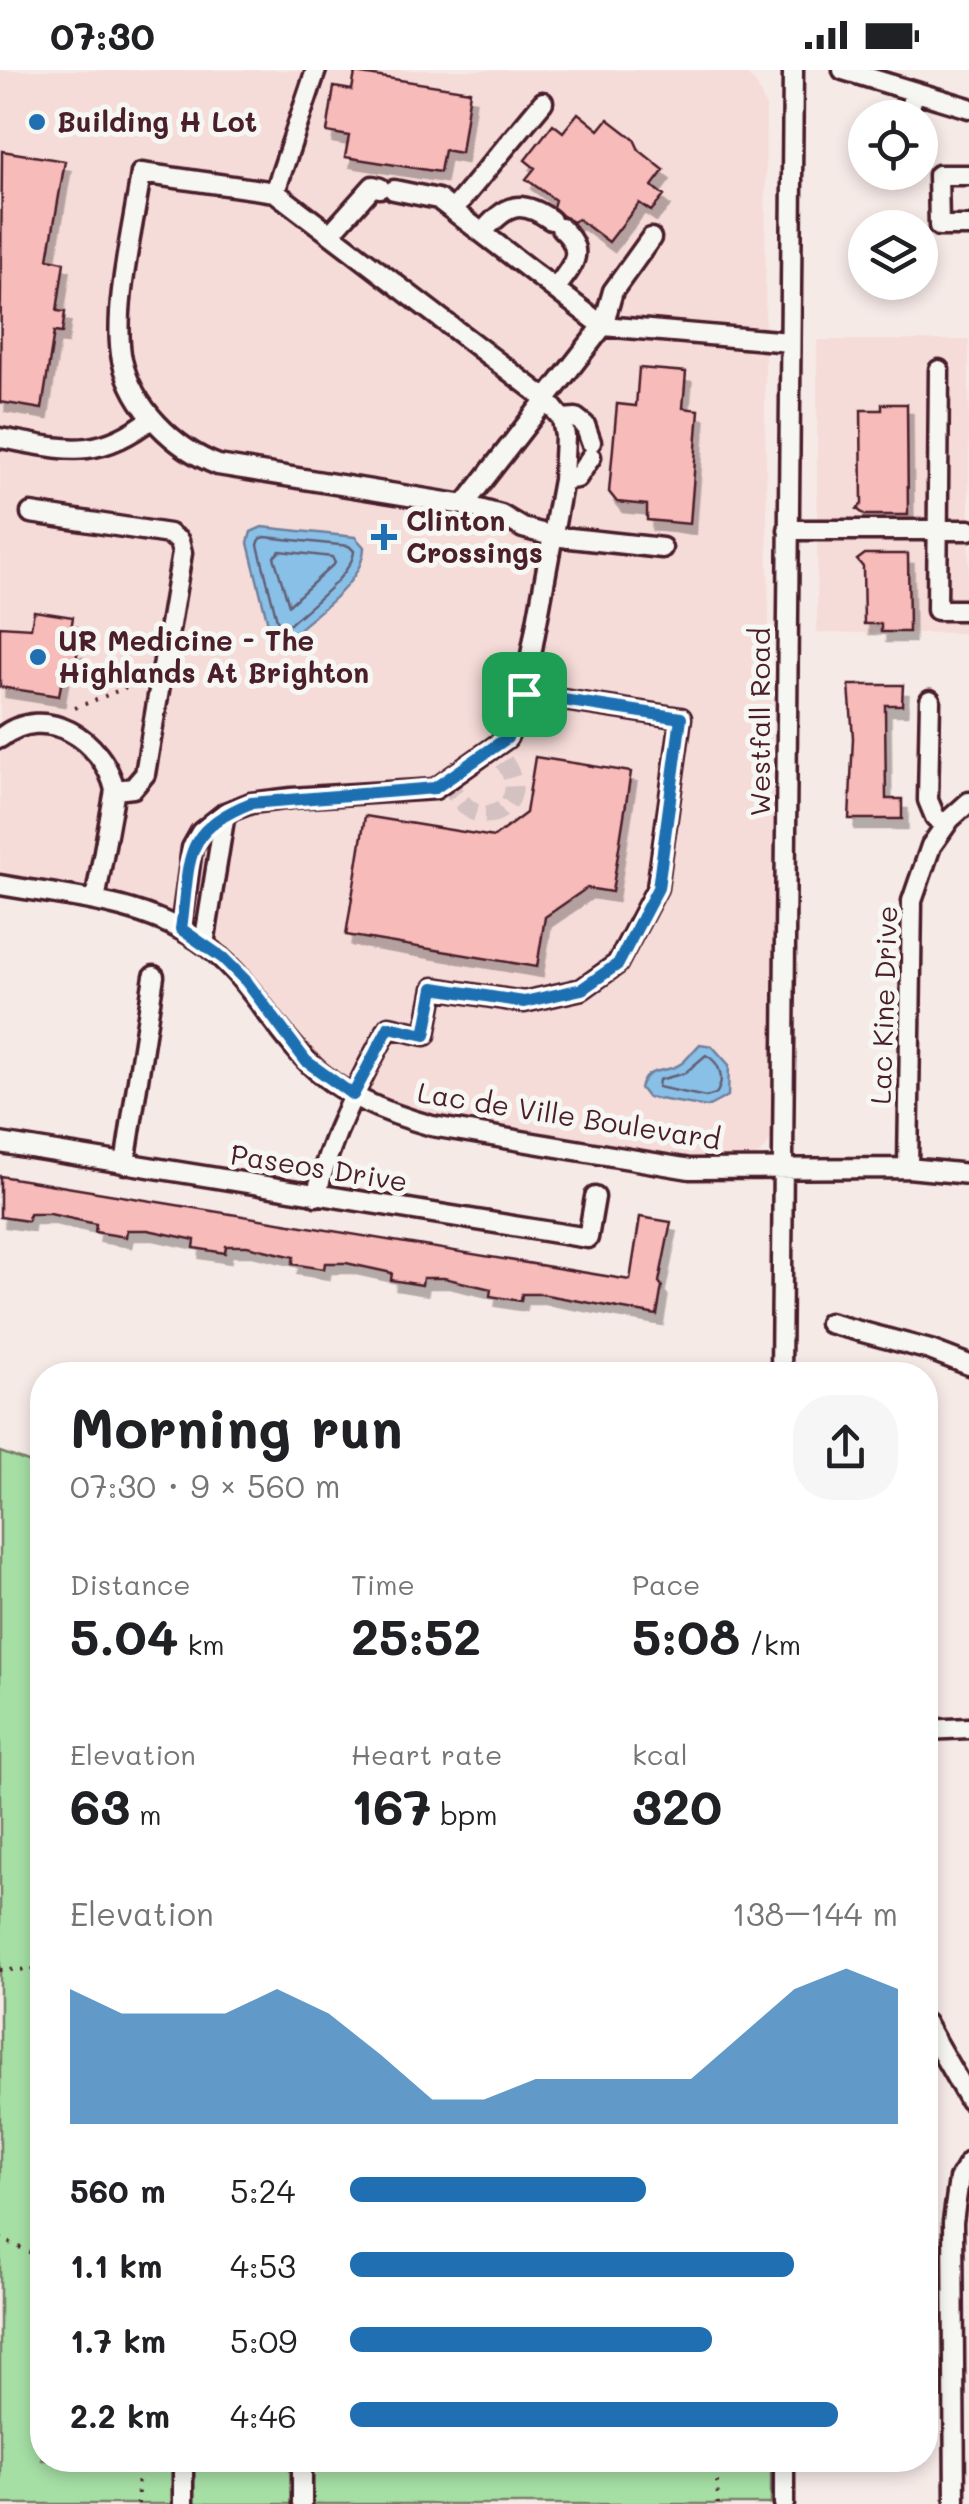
<!DOCTYPE html>
<html lang="en">
<head>
<meta charset="utf-8">
<style>
  :root { --surface:#fff; --page:#f6f6f6; --text:#202124; --muted:#757577; --accent:#1f6fb2 }
  body { margin:0; font-family:Mali,sans-serif; background:var(--page); color:var(--text); height:100vh; display:flex; flex-direction:column; font-size:38px; white-space:nowrap }
  * { box-sizing:border-box; margin:0 }
  p { font-size:32px; color:var(--muted) }
  .icon { flex:none; width:55px; height:55px; fill:none; stroke:currentColor; stroke-width:2; stroke-linecap:round; stroke-linejoin:round }
  .map { position:relative; flex:1; overflow:hidden }
  .panel { position:absolute; left:30px; top:1292px; width:908px; height:1110px; display:flex; flex-direction:column; background:var(--surface); border-radius:40px; box-shadow:0 5px 15px #0003 }
  .panel>* { flex:none }
  .buttons { position:absolute; left:848px; top:30px; display:grid; gap:20px }
  .buttons a { display:grid; place-items:center; width:90px; height:90px; border-radius:50%; background:var(--surface); box-shadow:0 5px 15px #0003; font-size:50px }
  .pin { position:absolute; display:grid; place-items:center; width:85px; height:85px; color:#fff; margin:-42px; border-radius:20px; box-shadow:0 5px 15px #0006 }
  .round { display:grid; place-items:center; flex:none; width:105px; height:105px; border-radius:40px; background:var(--page) }
  .overview { display:flex; align-items:center; justify-content:space-between; height:170px; padding:0 40px }
  h1 { font-size:55px; font-weight:700; line-height:75px }
  .figures { display:grid; grid-template-columns:repeat(3,1fr); gap:15px; height:170px; padding:10px 40px }
  .figures div { display:grid; align-content:center }
  .figures b { font-size:50px; font-weight:700 }
  .figures small { font-size:28px; font-weight:400 }
  .figures p { font-size:28px }
  .chart { height:280px; padding:20px 40px }
  .chart p { display:flex; justify-content:space-between }
  .chart svg { width:100%; height:180px; margin-top:10px; fill:var(--accent); opacity:.7 }
  ul { padding:0 40px; list-style:none; font-size:32px }
  li { display:grid; grid-template-columns:160px 120px 1fr; align-items:center; height:75px }
  li i { height:25px; border-radius:12px; background:var(--accent) }
  .status { display:flex; justify-content:space-between; align-items:center; height:70px; padding:0 50px; background:var(--surface); direction:ltr }
  .status svg { height:28px; fill:currentColor }
  .map>svg:first-child { display:block }
  .built { fill:#f6dcd9 }
  .green { fill:#a5dfa4; stroke:#787f68; stroke-width:2.5 }
  .water { fill:#89c0e7; stroke:#70809c; stroke-width:2.5 }
  .lines { fill:none; stroke-linecap:round; stroke-linejoin:round }
  .shore { stroke:#635f76; stroke-width:2.5 }
  .building { fill:#f7bbb9; stroke:#4a1f2b; stroke-width:2.5; filter:url(#shadow) }
  .minor-tunnel { stroke:#d4c1c1; stroke-width:18; stroke-dasharray:18 9; stroke-linecap:butt }
  .minor-casing { stroke:#4a1f2b; stroke-width:25 }
  .path { stroke:#4a1f2b; stroke-width:4; stroke-dasharray:2.5 8; stroke-linecap:butt }
  .minor { stroke:#f6f6f2; stroke-width:18 }
  .route-casing { stroke:#fff; stroke-width:20 }
  .route { stroke:#1f6fb2; stroke-width:12 }
  .poi-dot { fill:#1f6fb2; stroke:#f6f6f2; stroke-width:4 }
  .labels { text-anchor:middle; stroke-width:10; stroke-linejoin:round; paint-order:stroke }
  .poi-label { font-size:28px; font-weight:bold; fill:#4a1f2b; stroke:#f6f6f2; text-anchor:start }
  .street-label { font-size:28px; fill:#4a1f2b; stroke:#f6f6f2 }
</style>
</head>
<body>
<div class="status"><b>07:30</b><svg viewBox="0 0 49 12"><path d="M0 12V9h3v3zM5 12V6h3v6zM10 12V3h3v9zM15 12V0h3v12zM26 1h20v11H26zM47 4h2v5h-2z"/></svg></div>
<div class="map">
<svg width="969" height="2434" viewBox="0 0 969 2434">
  <defs>
    <filter id="shadow"><feDropShadow dx="5.5" dy="10" stdDeviation="0" flood-color="#0004"/></filter>
  </defs>
  <rect width="100%" height="100%" fill="#f6eae7"/>
  <filter id="ink" filterUnits="userSpaceOnUse"><feTurbulence type="fractalNoise" baseFrequency=".01" numOctaves="2"/><feDisplacementMap in="SourceGraphic" scale="20" xChannelSelector="R" yChannelSelector="G"/><feConvolveMatrix kernelMatrix="1 2 1 2 8 2 1 2 1" color-interpolation-filters="sRGB"/></filter>
  <g filter="url(#ink)">
    <path class="built" d="M0,0H743L756,13L766,37L765,344L773,745V1068L759,1085L748,1089L690,1087L452,1049L405,1038L354,1014L319,988L234,882L179,847L130,826L0,804Z
      M817,270H969V563H817Z"/>
    <path class="green" d="M0,1382L42,1397V2390H771V2434H0Z"/>
    <path class="water" d="M262,457L355,467L364,477C363,513 318,541 293,564L280,565L269,558L248,473L251,462Z
      M700,974L712,976L729,995L728,1026L707,1037L647,1027L640,1018C647,994 666,1005 682,993C688,988 694,980 700,974Z"/>
    <g class="lines">
      <path class="shore" d="M265,467L349,476L354,481C353,504 308,537 290,554L283,555L277,550L258,475L260,469Z
        M280,481L332,487L335,493L289,535L274,487Z
        M706,985C721,993 725,1010 716,1024L706,1027L658,1017L659,1010L685,1003Z"/>
    </g>
    <path class="building" d="M355,3L470,21L461,83L444,80L440,102L345,87L349,66L327,62L334,17L352,20Z
      M578,43L599,60L608,49L634,69L639,80L664,100L652,116L664,126L651,141L639,133L609,172L578,149L572,152L563,146L553,137L555,130L526,109L535,98L525,90L553,54L563,62Z
      M2,81L65,91L48,189L64,192L57,241L65,242L62,263L54,262L42,339L0,332Z
      M639,298L686,302L683,338L699,340L690,454L647,450V435L617,432L609,422L617,334L636,336Z
      M882,334H907L908,445H865L857,439L862,434L861,340H882Z
      M865,484H908L909,562H881V554H864L863,497L857,490Z
      M34,541L73,547L68,577L78,578L75,599L64,597L59,626L0,617V556L31,558Z
      M849,615H903L902,635H885L886,729H902V749H849L853,668Z
      M535,687L631,702L612,822L587,818L545,847L537,897L346,865L365,746L494,767L526,743Z
      M0,1106L630,1210L640,1147L671,1152L659,1212L662,1216L657,1245L541,1224H522L521,1231L490,1226L491,1219L444,1208H423L422,1215L391,1210L392,1203L346,1193H325L324,1199L292,1194L294,1187L247,1176H226L225,1183L194,1178L195,1170L148,1160H127L126,1167L95,1162L96,1154L50,1144H29L28,1151L0,1147Z"/>
    <g class="lines">
      <path class="minor-tunnel" d="M445,711C453,721 461,734 472,741C492,752 518,735 513,712C511,699 501,688 494,677"/>
      <defs>
        <path id="minor" d="M843,0L969,38
          M906,48L915,22
          M969,105H938L939,156H969
          M394,120L438,129L603,256L613,221L651,168
          M275,122L316,0
          M453,140L543,32
          M482,163C506,135 520,128 551,150
          M330,164L373,116L380,118
          M555,219C573,195 587,182 561,158
          M939,300L937,540H969
          M562,349L576,348L585,355L591,372
          M0,368C64,379 97,392 152,348
          M563,410L577,408L591,387
          M464,435L603,256L790,272
          M31,443L169,464L179,471L182,483L145,704L133,718L115,720
          M788,460H969
          M930,630L928,730L935,747L945,755
          M0,668C45,632 103,669 115,720L95,831
          M0,815C67,827 140,831 198,870C245,901 267,950 305,989C339,1025 386,1043 432,1056L690,1099L908,1098L969,1104
          M181,859L192,778L201,762L225,743L251,733L292,728L435,719L507,668L522,634L563,410L565,366L562,349L546,329L275,122L141,103C134,155 112,240 122,290C133,338 174,378 218,395L464,435L501,445L523,458L552,466L662,478
          M204,874L225,743
          M0,1073L588,1168L595,1127
          M125,1094L154,906
          M908,1098L912,831L931,776L950,749L969,732
          M316,1126C331,1065 359,1012 389,957L425,965L434,918L524,932L582,919L617,894L657,818L681,648L524,624
          M829,1253L930,1280L969,1295
          M781,1305L793,0
          M925,1660L969,1658
          M925,1953L969,2030
          M183,2390V2434
          M302,2390V2434
          M784,2390V2434
          M955,2434L953,2152L959,2109L969,2092"/>
      </defs>
      <use href="#minor" class="minor-casing"/>
      <path class="path" d="M75,638L130,616
        M0,1900L42,1899
        M0,2168L42,2188
        M137,2390L138,2434
        M716,2390L718,2434"/>
      <use href="#minor" class="minor"/>
    </g>
  </g>
  <g class="lines" filter="url(#ink)">
    <defs>
      <path id="route" d="M524,624L681,648L658,818L618,894L582,919L524,932L434,918L425,965L389,957L353,1025L306,991L246,911L223,888L181,859C191,792 179,761 251,733L435,718L507,668Z"/>
    </defs>
    <use href="#route" class="route-casing"/>
    <use href="#route" class="route"/>
  </g>
  <g class="poi-dot">
    <circle cx="37" cy="52" r="10"/>
    <path d="M379 452h10v10h10v10h-10v10h-10v-10h-10v-10h10z"/>
    <circle cx="38" cy="587" r="10"/>
  </g>
  <g class="labels">
    <g class="poi-label">
      <text x="57" y="62">Building H Lot</text>
      <text x="406" y="461">Clinton<tspan x="406" dy="32">Crossings</tspan></text>
      <text x="58" y="581">UR Medicine - The<tspan x="58" dy="32">Highlands At Brighton</tspan></text>
    </g>
    <g class="street-label">
      <text transform="translate(760 652) rotate(-90)" y="10">Westfall Road</text>
      <text transform="translate(884 935) rotate(-88)" y="10">Lac Kine Drive</text>
      <text transform="translate(569 1046) rotate(9)" y="10">Lac de Ville Boulevard</text>
      <text transform="translate(319 1098) rotate(9)" y="10">Paseos Drive</text>
    </g>
  </g>
</svg>
<div class="buttons">
<a><svg class="icon" aria-label="locate" viewBox="0 0 24 24"><circle cx="12" cy="12" r="6"/><path d="M12 2v4M12 18v4M2 12h4M18 12h4"/></svg></a>
<a><svg class="icon" aria-label="layers" viewBox="0 0 24 24"><path d="M12 4l9 5-9 5-9-5zM3 14l9 5 9-5"/></svg></a>
</div>
<div class="pin" style="left:524px;top:624px;background:#1e9e55"><svg class="icon" aria-label="arrive" viewBox="0 0 24 24"><path d="M6 21V4h12l-3 4 3 4H6"/></svg></div>
<section class="panel">
<div class="overview"><div><h1>Morning run</h1><p>07:30 · 9 × 560 m</p></div><a class="round"><svg class="icon" aria-label="share" viewBox="0 0 24 24"><path d="M12 15V3M7 8l5-5 5 5M5 13v7h14v-7"/></svg></a></div>
<div class="figures">
<div><p>Distance</p><b>5.04<small> km</small></b></div>
<div><p>Time</p><b>25:52</b></div>
<div><p>Pace</p><b>5:08<small> /km</small></b></div>
</div>
<div class="figures">
<div><p>Elevation</p><b>63<small> m</small></b></div>
<div><p>Heart rate</p><b>167<small> bpm</small></b></div>
<div><p>kcal</p><b>320</b></div>
</div>
<div class="chart"><p><span>Elevation</span>138–144 m</p>
<svg viewBox="0 0 160 44" preserveAspectRatio="none"><path d="M0 44V11L10 17L20 17L30 17L40 11L50 17L60 27L70 38L80 38L90 33L100 33L110 33L120 33L130 22L140 11L150 6L160 11V44z"/></svg>
</div>
<ul>
<li><b>560 m</b>5:24<i style="width:54%"></i></li>
<li><b>1.1 km</b>4:53<i style="width:81%"></i></li>
<li><b>1.7 km</b>5:09<i style="width:66%"></i></li>
<li><b>2.2 km</b>4:46<i style="width:89%"></i></li>
</ul>
</section>
</div>
</body>
</html>
